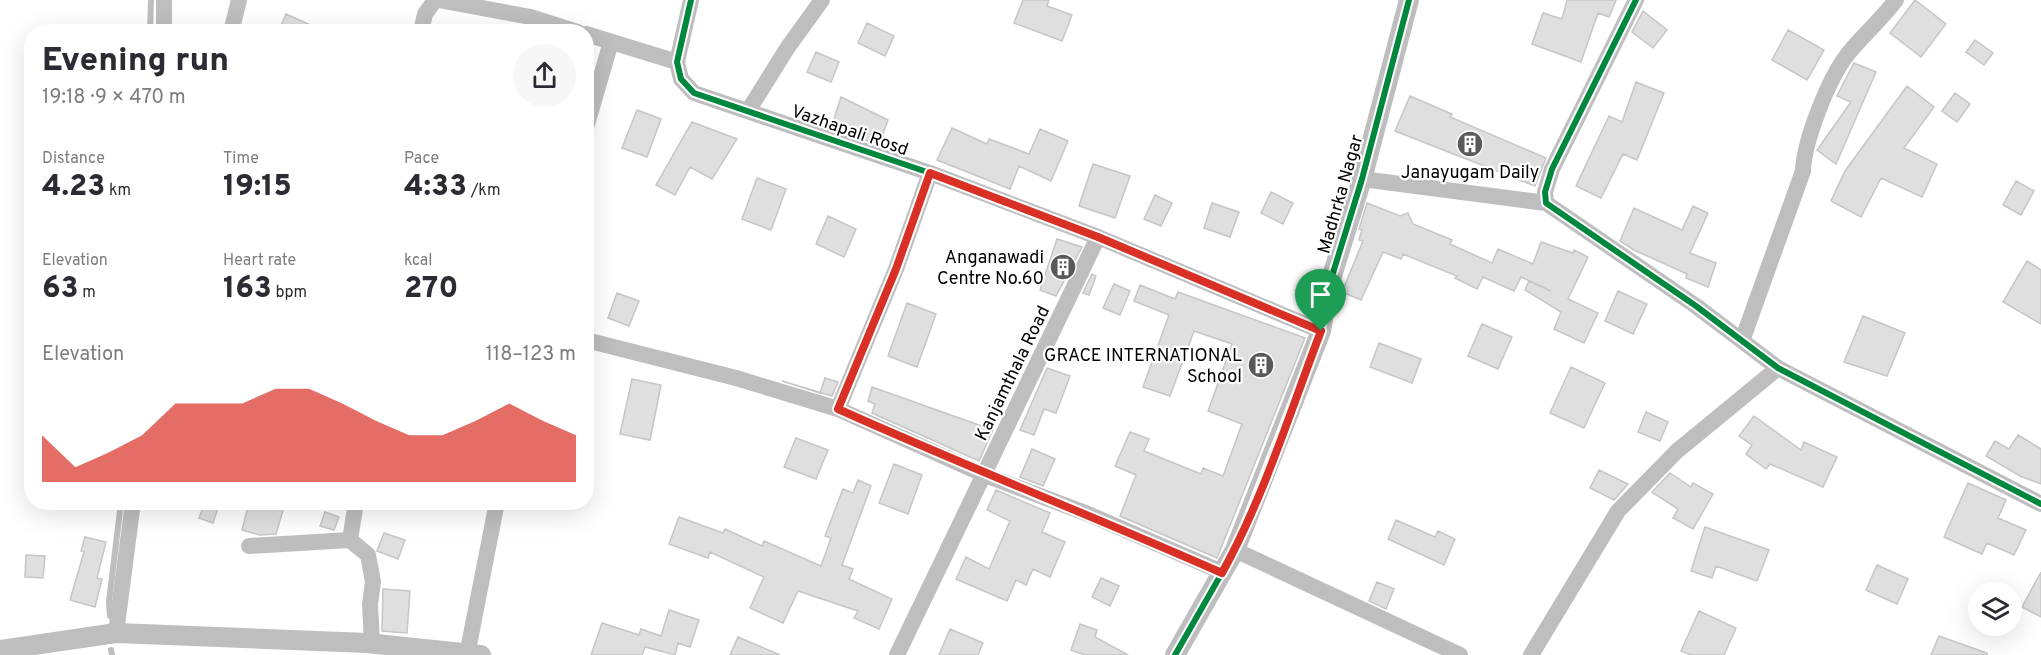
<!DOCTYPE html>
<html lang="en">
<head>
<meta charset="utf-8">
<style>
  :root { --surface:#fff; --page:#f7f7f7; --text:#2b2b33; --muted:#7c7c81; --accent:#d93025 }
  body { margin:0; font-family:Overpass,sans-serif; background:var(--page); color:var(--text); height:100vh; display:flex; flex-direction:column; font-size:22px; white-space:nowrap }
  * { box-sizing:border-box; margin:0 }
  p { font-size:20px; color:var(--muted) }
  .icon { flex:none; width:33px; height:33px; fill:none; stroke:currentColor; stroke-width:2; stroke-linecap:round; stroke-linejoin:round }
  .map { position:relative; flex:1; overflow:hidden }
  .drawer { position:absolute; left:24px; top:24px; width:570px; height:486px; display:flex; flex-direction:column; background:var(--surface); border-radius:24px; box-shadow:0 6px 24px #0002 }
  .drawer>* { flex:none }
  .tools { position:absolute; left:1968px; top:582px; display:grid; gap:12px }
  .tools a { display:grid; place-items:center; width:54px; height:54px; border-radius:50%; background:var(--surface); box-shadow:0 6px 24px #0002; font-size:30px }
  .pin { position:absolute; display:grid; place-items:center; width:51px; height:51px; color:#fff; margin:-62px -26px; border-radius:50% 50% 50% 0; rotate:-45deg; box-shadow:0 0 6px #0007 }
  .pin .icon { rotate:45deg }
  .round { display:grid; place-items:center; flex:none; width:63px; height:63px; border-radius:32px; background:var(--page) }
  .headline { display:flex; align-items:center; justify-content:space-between; height:102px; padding:0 18px }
  h1 { font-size:33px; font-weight:800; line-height:45px }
  .figures { display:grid; grid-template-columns:repeat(3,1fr); gap:9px; height:102px; padding:6px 18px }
  .figures div { display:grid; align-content:center }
  .figures b { font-size:30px; font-weight:800 }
  .figures small { font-size:16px; font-weight:400 }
  .figures p { font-size:16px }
  .chart { height:168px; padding:12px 18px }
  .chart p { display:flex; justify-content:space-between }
  .chart svg { width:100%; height:108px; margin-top:6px; fill:var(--accent); opacity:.7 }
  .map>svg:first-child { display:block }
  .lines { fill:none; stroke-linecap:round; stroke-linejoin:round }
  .stream { stroke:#bebebe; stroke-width:6 }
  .building { fill:#dfdfdf; stroke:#c6c6c6; stroke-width:1.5 }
  .minor { stroke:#bebebe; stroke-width:16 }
  .tertiary { stroke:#bebebe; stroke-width:20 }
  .cycleway-casing { stroke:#fff; stroke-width:10 }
  .cycleway { stroke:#00873e; stroke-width:6 }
  .route-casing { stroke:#fff; stroke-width:12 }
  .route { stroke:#d93025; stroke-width:8 }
  .labels { text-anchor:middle; stroke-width:4.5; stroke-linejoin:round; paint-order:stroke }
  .street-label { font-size:18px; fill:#000; stroke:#fff }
  .poi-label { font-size:18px; fill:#000; stroke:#fff; text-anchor:end }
</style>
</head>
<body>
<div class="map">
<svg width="2041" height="655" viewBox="0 0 2041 655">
  <rect width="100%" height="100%" fill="#fff"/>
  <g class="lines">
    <path class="stream" d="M150,32L151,0
      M110,616L109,602L121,502
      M111,650L112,655"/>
  </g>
  <path class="building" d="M1023,0H1049L1047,6L1072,15L1062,41L1014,23Z
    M1567,0H1616L1609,17L1598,13L1581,62L1532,44L1543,13L1562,19Z
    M1915,0L1946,24L1921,57L1890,33Z
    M1643,11L1667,30L1653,48L1632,32Z
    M286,14L326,32H278Z
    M867,23L894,36L885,56L858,43Z
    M1788,30L1824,50L1807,80L1772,60Z
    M1975,40L1993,53L1984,65L1966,52Z
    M816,52L839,62L831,82L807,72Z
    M1854,63L1876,72L1836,164L1817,150L1851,102L1837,96Z
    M1636,82L1664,93L1637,160L1623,154L1601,198L1576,186L1609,116L1622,122Z
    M1907,86L1934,107L1904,148L1937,164L1922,197L1881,178L1861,217L1831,201L1845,171Z
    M1955,93L1970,104L1957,122L1942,111Z
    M1410,96L1452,114L1450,117L1546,158L1535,186L1395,131Z
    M841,97L888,120L879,145L831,128Z
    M637,110L661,119L647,157L622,148Z
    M692,122L737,139L712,179L690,167L675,195L656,185Z
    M952,128L987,144L989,139L1029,154L1040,129L1068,141L1051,181L1019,166L1010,189L937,160Z
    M1093,164L1130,176L1115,218L1079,206Z
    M757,178L786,189L771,230L742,219Z
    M2016,181L2034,191L2021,215L2003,205Z
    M1271,192L1293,203L1283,224L1261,213Z
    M1338,192L1345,194L1336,222L1329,219Z
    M1155,195L1172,203L1161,226L1144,219Z
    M1212,203L1239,212L1230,237L1204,228Z
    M1367,203L1400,216L1408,213L1413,224L1452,240L1450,244L1492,263L1498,249L1533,264L1541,242L1573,253L1574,250L1588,257L1568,299L1598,313L1584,343L1554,329L1561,312L1525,290L1529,281L1551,291L1521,277L1514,291L1483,277L1477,289L1455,278L1457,276L1403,254L1401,259L1383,252L1361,300L1342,292L1363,241L1359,240L1362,230L1359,229Z
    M1693,206L1708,213L1690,253L1716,263L1708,287L1686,278L1687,274L1634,250L1620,241L1634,208L1682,230Z
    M828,216L856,229L844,257L816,244Z
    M1057,239L1082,247L1056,296L1040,290Z
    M2027,261L2041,270V324L2003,302Z
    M1092,274L1096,276L1089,295L1083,293Z
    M1114,284L1130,291L1120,315L1103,308Z
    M1140,285L1175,299L1178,292L1305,338L1217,558L1120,516L1136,475L1115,466L1130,432L1149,439L1144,451L1201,474L1203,468L1223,476L1242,424L1208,411L1232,344L1194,331L1170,396L1143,387L1169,315L1134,301Z
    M1618,291L1647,304L1633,334L1605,321Z
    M617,293L639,301L629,326L608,318Z
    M907,303L936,314L917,367L888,356Z
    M1863,316L1905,333L1887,376L1844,362Z
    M1482,324L1512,337L1498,369L1468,356Z
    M1379,343L1421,359L1412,383L1370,367Z
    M1571,367L1605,383L1584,428L1550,413Z
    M1047,368L1070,376L1056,413L1044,409L1034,435L1020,430Z
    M825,378L838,382L832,396L782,381L820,393Z
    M632,379L661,385L650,440L620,434Z
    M872,387L993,430L979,461L872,413L875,404L868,401Z
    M1646,412L1668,422L1660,441L1638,432Z
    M1754,416L1801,450L1804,442L1837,457L1823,487L1770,464L1766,469L1746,454L1752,445L1739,436Z
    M2018,435L2041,449V484L2020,476L1986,456L1995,441L2009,449Z
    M796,438L828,450L816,479L784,467Z
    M1032,449L1055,459L1043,486L1020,477Z
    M894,464L922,475L908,514L879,503Z
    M1599,470L1628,484L1614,500L1590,488Z
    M1670,473L1691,487L1693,483L1713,494L1693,529L1673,518L1678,509L1652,492Z
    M858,480L871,486L842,565L853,569L849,579L892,599L879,629L854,618L858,611L798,591L783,623L750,608L764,577L710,552L708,558L669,544L679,517L723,533L725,529L762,546L764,541L821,566L831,538L825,536L843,489L853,493Z
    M1968,483L2006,500L1998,518L2026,530L2014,555L1987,543L1982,554L1944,537Z
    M996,490L1050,513L1042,532L1065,542L1050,577L1033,569L1026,585L1016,580L1007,601L956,579L966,557L989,569L1010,521L987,510Z
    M205,502H220L213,523L199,518Z
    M249,502H268L284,507L276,534L260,535L242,530Z
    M325,512L339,517L334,530L320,526Z
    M1396,520L1435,537L1438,531L1455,539L1444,565L1388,539Z
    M1705,527L1769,550L1757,581L1716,566L1712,578L1691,571Z
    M384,533L405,540L398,559L377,551Z
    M85,537L106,542L97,578L102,579L95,607L70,600L84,552L81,551Z
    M26,555L45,556L43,578L25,577Z
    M1877,565L1908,579L1897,604L1866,590Z
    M2041,572V617L2022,607Z
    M1101,578L1119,586L1110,606L1092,597Z
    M1377,582L1394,589L1386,609L1369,601Z
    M383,589L410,591L407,633L382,631Z
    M669,610L699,620L690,647L678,643L675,655L645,647L642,655H591L602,623L639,635L641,629L661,636Z
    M1699,611L1736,628L1724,655H1691L1681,651Z
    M1080,624L1097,630L1095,637L1128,655H1085L1071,650Z
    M950,629L983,643L978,655H939Z
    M1939,636L1987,653V655H1931Z
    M738,637L780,655H730Z"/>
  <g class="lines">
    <path class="minor" d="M438,0L531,17L578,32
      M691,0L677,62L681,79L694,93L930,173L1098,237L1321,331
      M1636,0L1552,169L1545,192L1546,203L1696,306L1778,368L2041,504
      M164,32V0
      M231,32L239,0
      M421,32L425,14L435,0
      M586,34L677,62
      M748,111L788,47L822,0
      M586,128L611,42
      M1362,179L1546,203
      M586,340L736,378L838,409L985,475L1088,514L1222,572
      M1742,341L1803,171C1804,141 1828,80 1847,55C1862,36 1881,20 1896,0
      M838,409L896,269L930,173
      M356,502L350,540L368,555L373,582L370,604L372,643
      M249,546L350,540
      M1235,550L1460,655
      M116,633L133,502
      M467,655L497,502
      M897,655L1098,237
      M1531,655L1618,511L1677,451L1778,368"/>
    <path class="tertiary" d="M0,650L116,633L367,643L481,655
      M1175,655L1235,550L1321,331L1328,289L1362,179L1409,0"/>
    <defs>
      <path id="cycleway" d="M691,0L677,62L681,79L694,93L930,173L1098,237L1321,331
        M1636,0L1552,169L1545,192L1546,203L1696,306L1778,368L2041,504
        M1175,655L1235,550L1321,331L1328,289L1362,179L1409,0"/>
    </defs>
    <use href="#cycleway" class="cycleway-casing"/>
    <use href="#cycleway" class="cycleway"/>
  </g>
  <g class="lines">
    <defs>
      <path id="route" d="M930,173L1098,237L1321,331C1290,412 1264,497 1222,573C1095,517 965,466 838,409L896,269Z"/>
    </defs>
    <use href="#route" class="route-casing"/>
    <use href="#route" class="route"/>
  </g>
  <defs>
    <symbol id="building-disc" viewBox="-11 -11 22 22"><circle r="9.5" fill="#595959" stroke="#fff"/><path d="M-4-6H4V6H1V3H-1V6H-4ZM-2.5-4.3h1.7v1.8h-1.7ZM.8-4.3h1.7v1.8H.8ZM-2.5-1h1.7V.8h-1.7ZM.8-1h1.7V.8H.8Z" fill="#fff"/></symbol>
  </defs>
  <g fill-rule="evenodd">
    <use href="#building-disc" x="1455" y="129" width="30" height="30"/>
    <use href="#building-disc" x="1048" y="252" width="30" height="30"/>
    <use href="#building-disc" x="1246" y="350" width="30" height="30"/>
  </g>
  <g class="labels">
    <g class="street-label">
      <text transform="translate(850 130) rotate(19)" y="6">Vazhapali Rosd</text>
      <text transform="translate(1340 194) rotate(-74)" y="6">Madhrka Nagar</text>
      <text transform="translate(1012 373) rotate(-64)" y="6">Kanjamthala Road</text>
    </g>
    <g class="poi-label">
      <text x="1470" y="178" text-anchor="middle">Janayugam Daily</text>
      <text x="1044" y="263">Anganawadi<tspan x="1044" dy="21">Centre No.60</tspan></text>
      <text x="1242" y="361">GRACE INTERNATIONAL<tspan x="1242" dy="21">School</tspan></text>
    </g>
  </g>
</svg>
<div class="tools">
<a><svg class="icon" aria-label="layers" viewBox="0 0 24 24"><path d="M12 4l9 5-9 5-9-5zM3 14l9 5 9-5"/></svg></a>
</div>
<div class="pin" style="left:1321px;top:331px;background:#1e9e55"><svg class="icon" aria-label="arrive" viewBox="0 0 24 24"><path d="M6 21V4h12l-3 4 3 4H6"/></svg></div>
<section class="drawer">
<div class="headline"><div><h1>Evening run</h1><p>19:18 · 9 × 470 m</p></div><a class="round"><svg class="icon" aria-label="share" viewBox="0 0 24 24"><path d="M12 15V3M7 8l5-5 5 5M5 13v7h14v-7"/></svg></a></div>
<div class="figures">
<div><p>Distance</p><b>4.23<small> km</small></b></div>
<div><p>Time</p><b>19:15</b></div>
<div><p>Pace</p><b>4:33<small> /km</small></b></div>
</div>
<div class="figures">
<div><p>Elevation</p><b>63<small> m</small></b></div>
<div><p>Heart rate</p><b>163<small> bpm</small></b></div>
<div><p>kcal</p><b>270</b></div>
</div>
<div class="chart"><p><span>Elevation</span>118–123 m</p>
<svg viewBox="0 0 160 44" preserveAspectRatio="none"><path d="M0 44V25L10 38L20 32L30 25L40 12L50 12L60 12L70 6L80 6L90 12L100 19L110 25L120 25L130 19L140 12L150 19L160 25V44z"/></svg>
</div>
</section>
</div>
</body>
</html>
